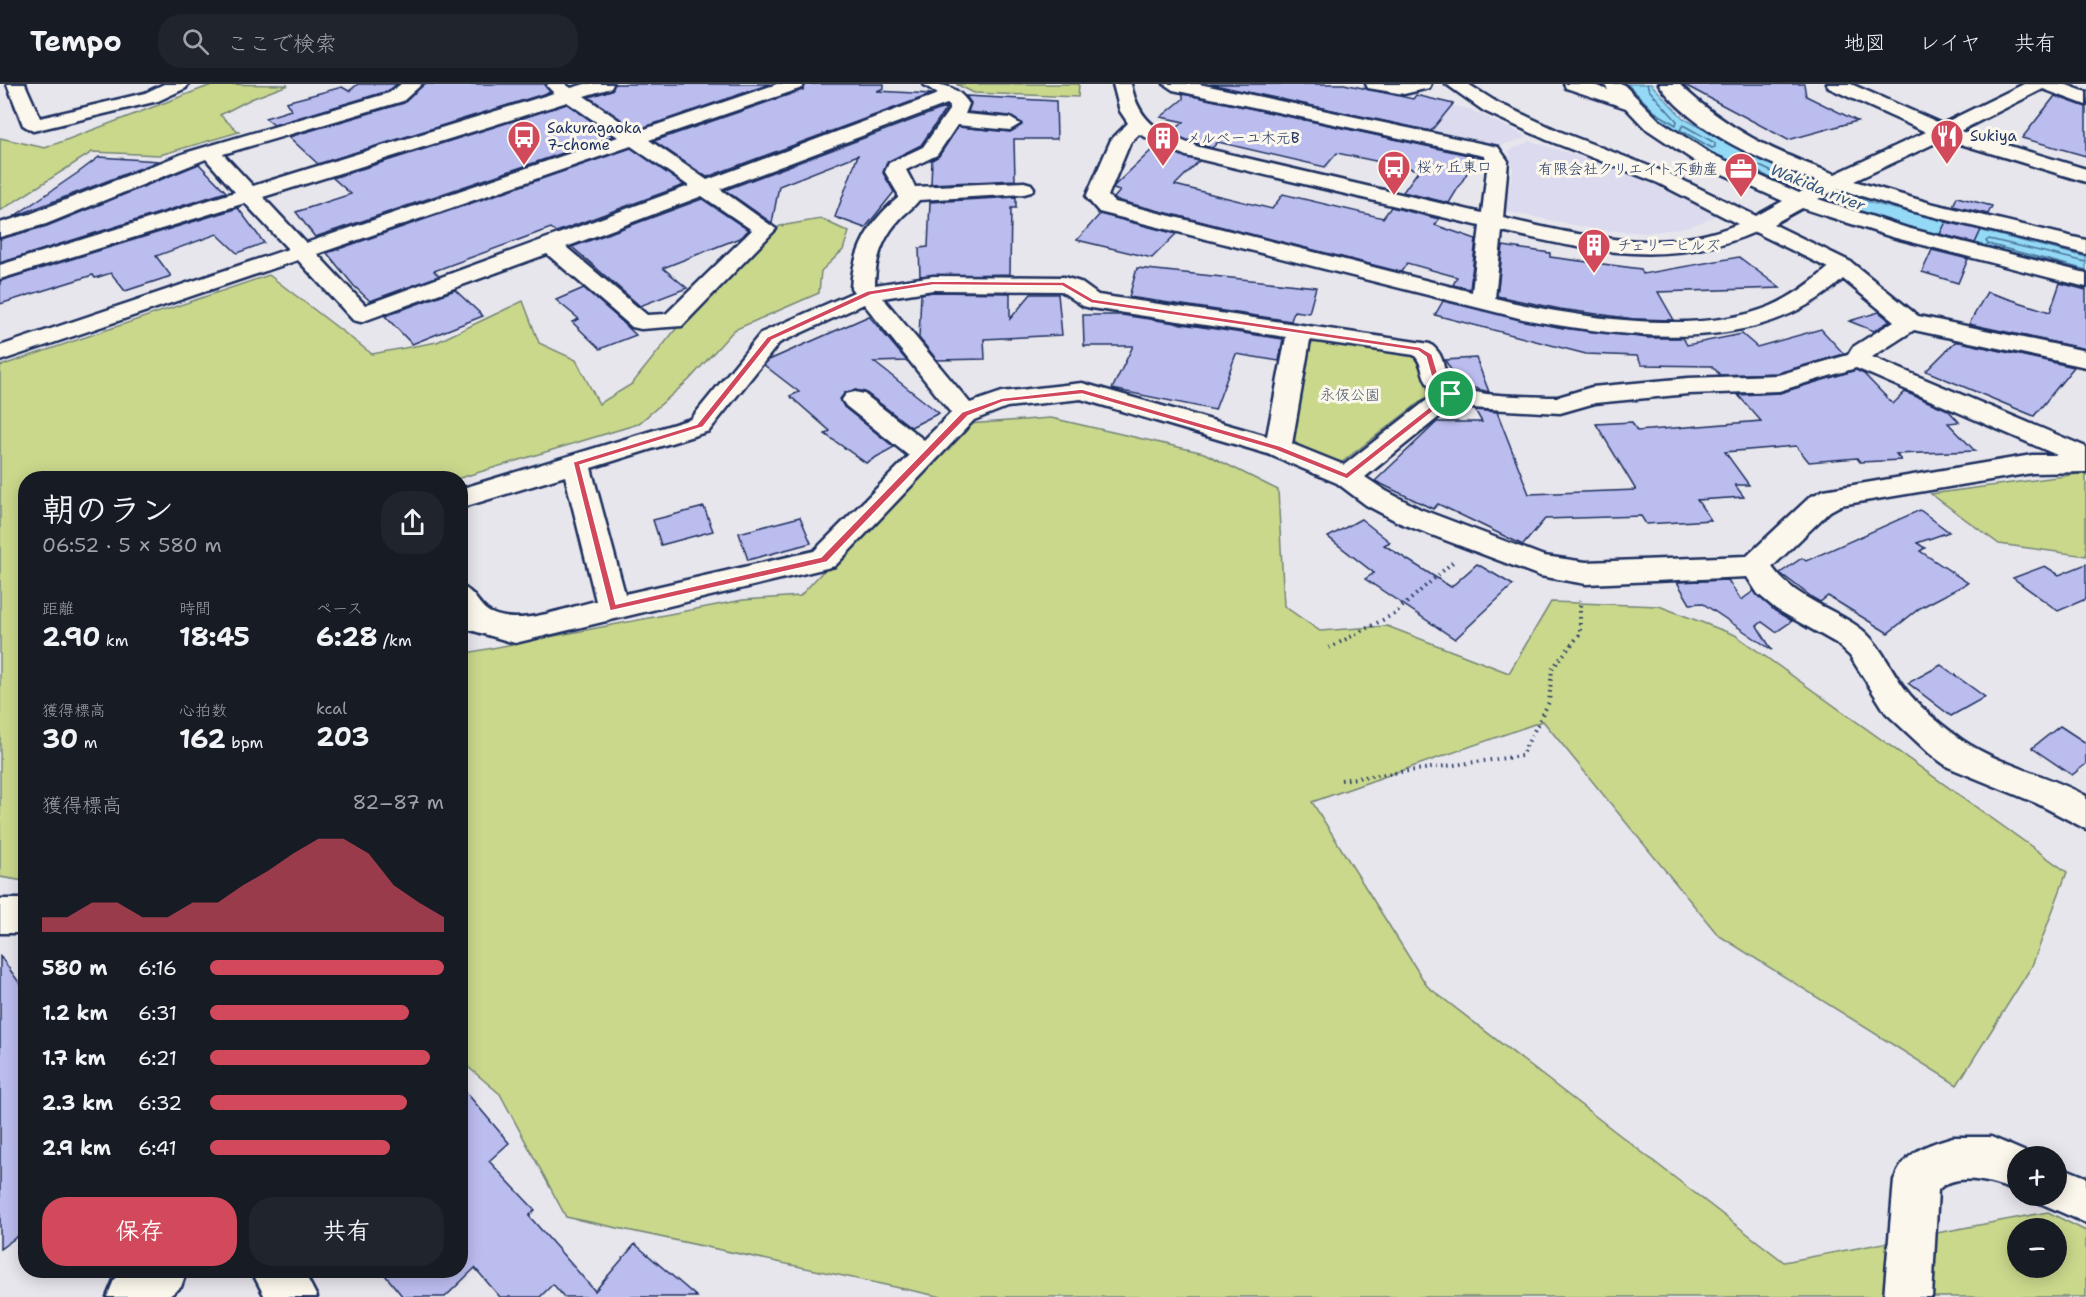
<!DOCTYPE html>
<html lang="ja">
<head>
<meta charset="utf-8">
<style>
  :root { --surface:#171b24; --page:#20242c; --text:#f1f3f6; --muted:#9ea1a6; --line:#363941; --accent:#d1495b }
  body { margin:0; font-family:"Shantell Sans","Klee One",sans-serif; background:var(--page); color:var(--text); height:100vh; display:flex; flex-direction:column; font-size:22px; white-space:nowrap }
  * { box-sizing:border-box; margin:0 }
  p { font-size:20px; color:var(--muted) }
  .icon { flex:none; width:33px; height:33px; fill:none; stroke:currentColor; stroke-width:2; stroke-linecap:round; stroke-linejoin:round }
  .map { position:relative; flex:1; overflow:hidden }
  .details { position:absolute; left:18px; top:387px; width:450px; height:807px; display:flex; flex-direction:column; background:var(--surface); border-radius:24px; box-shadow:0 3px 15px #0003 }
  .details>* { flex:none }
  .tools { position:absolute; left:2007px; top:1062px; display:grid; gap:12px }
  .tools a { display:grid; place-items:center; width:60px; height:60px; border-radius:50%; background:var(--surface); box-shadow:0 3px 15px #0003; font-size:30px }
  .pin { position:absolute; display:grid; place-items:center; width:51px; height:51px; color:#fff; margin:-26px; border:3px solid #fff; border-radius:50%; box-shadow:0 2px 6px #0007 }
  .round { display:grid; place-items:center; flex:none; width:63px; height:63px; border-radius:24px; background:var(--page) }
  .headline { display:flex; align-items:center; justify-content:space-between; height:102px; padding:0 24px }
  h1 { font-size:33px; font-weight:700; line-height:45px }
  .metrics { display:grid; grid-template-columns:repeat(3,1fr); gap:9px; height:102px; padding:6px 24px }
  .metrics div { display:grid; align-content:center }
  .metrics b { font-size:26px; font-weight:700 }
  .metrics small { font-size:16px; font-weight:400 }
  .metrics p { font-size:16px }
  .chart { height:168px; padding:12px 24px }
  .chart p { display:flex; justify-content:space-between }
  .chart svg { width:100%; height:108px; margin-top:6px; fill:var(--accent); opacity:.7 }
  .primary-button { display:flex; gap:12px; margin-top:auto; padding:12px 24px }
  .primary-button a { flex:1; height:69px; border-radius:24px; background:var(--accent); color:#fff; font-size:24px; font-weight:700; line-height:69px; text-align:center }
  .primary-button a+a { background:var(--page); color:var(--text) }
  ul { padding:0 24px; list-style:none; font-size:20px }
  li { display:grid; grid-template-columns:96px 72px 1fr; align-items:center; height:45px }
  li i { height:15px; border-radius:8px; background:var(--accent) }
  header { display:flex; align-items:center; gap:36px; box-sizing:border-box; height:84px; padding:0 30px; background:var(--surface); border-bottom:2px solid var(--line) }
  header strong { font-size:28px }
  nav { display:flex; gap:33px; margin-inline-start:auto; font-size:21px }
  .search { width:420px; height:54px; background:var(--page); display:flex; align-items:center; gap:15px; box-sizing:border-box; padding:0 21px; border-radius:24px; color:var(--muted); font-size:22px }
  .map>svg:first-child { display:block }
  .built { fill:#dbdaee }
  .green { fill:#cad88c; stroke:#728475; stroke-width:1.5; fill-rule:evenodd }
  .water { fill:#94daf6; stroke:#6496b9; stroke-width:1.5 }
  .pier { fill:#e8e6ed }
  .lines { fill:none; stroke-linecap:round; stroke-linejoin:round }
  .shore { stroke:#4b739b; stroke-width:1.5 }
  .building { fill:#bcbdef; stroke:#1b2f5e; stroke-width:1.5 }
  .minor-casing { stroke:#1b2f5e; stroke-width:5 }
  .path { stroke:#1b2f5e; stroke-width:4; stroke-dasharray:1.5 4.5; stroke-linecap:butt }
  .minor { fill:#fbf7ec; fill-rule:evenodd }
  .route { fill:#d1495b; stroke:#fff; stroke-width:1.5; fill-rule:evenodd }
  .labels { text-anchor:middle; stroke-width:6; stroke-linejoin:round; paint-order:stroke }
  .far-poi-label { font-size:15px; fill:#1b2f5e; stroke:#fbf7ec; text-anchor:start }
  .far-park-label { font-size:15px; fill:#47596a; stroke:#fbf7ec }
  .far-water-label { font-size:16px; font-style:italic; fill:#395a84; stroke:#fbf7ec }
</style>
</head>
<body>
<header>
<strong>Tempo</strong>
<div class="search"><svg class="icon" aria-label="search" viewBox="0 0 24 24"><circle cx="10" cy="10" r="6"/><path d="M15 15l6 6"/></svg>ここで検索</div>
<nav><a>地図</a><a>レイヤ</a><a>共有</a></nav>
</header>
<div class="map">
<svg width="2086" height="1213" viewBox="0 0 2086 1213">
  <rect width="100%" height="100%" fill="#e8e6ed"/>
  <filter id="ink" filterUnits="userSpaceOnUse"><feTurbulence type="fractalNoise" baseFrequency=".0167" numOctaves="2"/><feDisplacementMap in="SourceGraphic" scale="12" xChannelSelector="R" yChannelSelector="G"/><feConvolveMatrix kernelMatrix="1 2 1 2 8 2 1 2 1" color-interpolation-filters="sRGB"/></filter>
  <g filter="url(#ink)">
    <path class="built" d="M1381,7L1469,25L1528,53L1494,64L1358,33Z
      M1530,57L1626,87L1717,132L1688,143L1647,149L1599,146L1504,127L1513,86L1509,67Z"/>
    <path class="green" d="M214,0L288,1L251,15L220,31L239,48L160,71L92,68L0,127V54L45,64Z
      M956,0H1079L1078,13L974,9Z
      M821,135L849,148L843,166L821,187L819,209L734,246L689,296L638,340L460,394H26L25,797L0,793V282L269,191L372,270L437,258L523,217L539,259L576,276L599,320L632,300L735,171L780,142Z
      M1316,258L1410,270L1419,275L1429,311L1342,378C1325,375 1301,368 1291,353L1308,260Z
      M1051,334L1204,369L1278,406L1284,522L1320,547L1387,542L1509,589L1551,518L1659,522L1735,551L2067,788L2032,882L1957,1001L1718,851L1543,637L1312,718L1427,902L1784,1178L2048,1128L2086,1147V1213H942L566,1133L500,1010L461,977V570L743,516L800,512L896,409L967,340ZM2018,1144H2056V1184H2018Z
      M2086,389V472L1999,460L1931,410Z"/>
    <path class="water" d="M1619,0H1651L1683,34L1729,60L1797,93L1872,119L2086,173V192L1894,142L1771,101L1686,58L1651,33Z"/>
    <path class="pier" d="M1804,92L1858,111L1833,125L1779,105Z"/>
    <g class="lines">
      <path class="shore" d="M1627,0L1655,28L1676,41L1677,37L1649,6L1647,0
        M1683,41L1715,59V63L1712,64L1680,46Z
        M1749,77L1785,94L1786,98L1774,96L1747,82L1746,78Z
        M2086,178L1989,155L1986,157L1988,160L2086,186"/>
    </g>
    <path class="building" d="M358,0H397L388,7L274,41L265,34L291,26L286,18L342,3L349,7Z
      M424,0H545L550,8L318,80L289,53L404,19Z
      M615,0H770L636,46L589,13L612,6Z
      M806,0H884V4L877,7L932,10L707,93L654,57L803,6Z
      M1210,0H1344L1413,15L1416,11L1453,20L1431,47Z
      M1683,0H1804L1806,12L1857,37L1788,56Z
      M1183,10L1473,72L1471,75L1475,76L1449,119L1403,108L1419,86L1337,69L1325,83L1218,58L1212,64L1187,56L1171,49L1184,38L1161,33L1183,15Z
      M966,12L1056,17L1057,55H1014L1015,96L931,100L932,76L939,72L958,43L1010,48L1022,41L1010,32L968,28L971,19Z
      M2055,12L2086,23V72L2022,54Z
      M567,20L613,52L315,153L296,128L351,110L333,94Z
      M947,23L921,61L887,78L883,89L894,108L865,144L835,133L858,71L779,102L772,139L725,106Z
      M1157,61L1199,77L1175,101L1272,125L1283,110L1383,134L1391,123L1439,135L1435,141L1476,155L1470,205L1453,201L1457,193L1407,179L1401,188L1116,116L1114,114L1120,107L1113,105L1115,101Z
      M631,64L684,101L556,148L551,144L540,148L434,187L439,192L370,217L354,202L327,169Z
      M99,73L159,77L13,133L79,88Z
      M199,80L226,108L0,179V155L47,142Z
      M1016,113V124H1011L1010,190L920,192L919,164L928,163L930,118Z
      M1957,113L1992,122L1988,130L1953,122Z
      M702,115L748,146L742,153L663,184L687,204L640,222L572,163Z
      M238,124L264,159L237,169L217,150L156,172L171,192L125,207L111,189L95,194L93,191L0,220V197Z
      M1100,130L1176,150L1152,174L1077,156Z
      M1946,138L1981,146L1975,159L1940,150Z
      M1503,162L1550,169V173L1641,185L1643,190L1739,173L1780,204L1658,208L1674,236L1634,235L1560,225L1497,212Z
      M1932,166L1968,175L1958,199L1922,188Z
      M1137,184L1316,203L1309,229L1294,227L1291,237L1129,213Z
      M2060,199L2086,206V265L1969,240L1987,208L2050,228Z
      M584,204L617,233L636,251L600,265L572,238L579,235L556,216Z
      M455,206L483,232L412,260L385,232Z
      M933,208L1010,209V235L1031,210H1058L1062,251L984,255L985,275L937,276L919,254L921,210Z
      M1443,217L1563,244L1648,254H1683L1687,261L1742,250L1757,263L1821,245L1844,270L1778,289L1720,291L1712,282L1642,281L1637,272L1586,270L1435,231Z
      M1879,228L1890,237L1874,247L1849,237Z
      M1083,231H1122L1283,255L1279,277L1236,270L1215,326L1112,305L1133,262H1084Z
      M869,232L907,277L874,278L939,329L911,343L865,308L855,306L846,308L840,315L844,323L894,363L866,379L825,350L830,347L790,312L799,308L764,281L769,276Z
      M1955,258H1960L2074,283L2034,332L1926,287Z
      M1476,274L1489,308L1459,300L1445,276Z
      M1856,286L1864,290L1893,320L1905,308L1948,326L1959,338L1948,339L1975,367L1896,370L1901,376L1860,378L1857,374L1809,378L1796,362L1725,368L1749,401H1735L1744,413L1697,416L1711,436L1646,440L1641,432L1545,435L1523,461L1438,420L1433,425L1375,397L1437,338H1482L1475,326L1497,328L1529,410L1636,406L1596,340L1632,338L1637,347L1761,337L1738,311L1780,309Z
      M704,423L713,447L661,461L653,436Z
      M1920,426L1949,448L1917,459L1925,464L1920,467L1968,499L1920,524L1888,549L1828,512L1820,518L1813,514L1780,489L1802,474L1806,477Z
      M800,433L811,459L748,476L739,449Z
      M1361,435L1390,458L1384,461L1451,503L1477,480L1513,501L1455,555L1365,495L1374,489L1328,453Z
      M2086,480V515L2058,527L2013,494L2045,482L2059,491Z
      M1728,496L1741,516L1754,507L1775,527L1792,537L1776,548L1762,538L1757,542L1772,566L1702,519L1690,520L1677,498Z
      M1941,581L1985,613L1951,632L1908,599Z
      M2060,642L2086,659V680L2072,691L2032,664Z
      M0,872L26,908V1146L0,1165Z
      M460,1001L509,1059L489,1077L535,1126L529,1132L595,1207L635,1160L697,1213H564L553,1200L540,1213H500L475,1184L445,1213H403L381,1186H460Z"/>
    <g class="lines">
      <defs>
        <path id="minor" d="M7,0H25L40,34L145,9L164,0H188L186,4L158,17L33,47L23,41Z
          M401,0H422L403,17L223,70L253,102L554,9L547,2L548,0H565L571,4L585,0H613L611,4L584,12L636,48L777,0H804L802,4L649,56L707,96L938,10L923,0C944,0 957,2 969,20L965,30L1010,34L1020,40L1010,46L957,41L937,71L906,86L915,103L1024,98L1031,100L1034,104L1031,108L1024,110L919,116C913,124 905,129 899,136C882,154 875,177 875,201L933,192L1064,193L1080,198L1098,211L1430,260C1448,274 1440,284 1450,296C1467,315 1522,311 1547,313H1558L1592,303L1688,294L1778,291L1848,271L1853,263L1894,237L1843,195C1759,273 1627,254 1523,235L1099,128L1086,113L1111,56L1128,39L1120,27L1113,0H1131C1139,41 1163,50 1199,63L1482,129L1488,77L1484,72L1173,6L1164,0H1199L1498,63L1508,77L1503,134C1581,152 1661,172 1738,140L1658,99L1547,56L1484,27L1446,0H1468L1498,19L1561,48L1672,91L1756,132L1783,117L1696,78L1645,44L1626,24L1566,4L1564,0H1591L1608,6L1604,0H1623L1659,36L1711,70L1799,109L1819,98C1766,79 1692,48 1659,0H1679C1727,45 1773,68 1835,90L1926,48L1829,4L1827,0H1851L1942,40L2024,0H2064L2086,8V21L2043,5L1960,47L2086,85V98L1944,55L1854,97L1930,119L2086,156V170L1915,128L1838,105L1818,115L1907,144L2086,189V203L1892,153L1802,124L1773,140L1851,178L1918,232L2086,267V283L1914,246L1872,273L2086,363V388L2032,389L1841,421L1830,427L1772,483C1793,513 1828,522 1857,542C1882,559 1891,589 1910,611C1922,625 1939,639 1954,650C1990,679 2045,689 2086,712V745L2036,719L1948,683L1930,670L1886,629L1850,572L1836,559L1776,525L1758,510L1747,493L1586,500L1540,492L1400,439L1366,421L1337,399L1268,370L1081,315L1007,323L974,336L835,482L515,559L467,545L460,536V502C476,507 478,523 491,529C521,543 564,524 596,517L565,392L460,424V405L691,335L761,249L854,208L851,204C853,167 869,137 898,114V110L885,88L889,79L923,63L949,26L950,22L947,20L720,105L776,145L682,242L641,245L632,243L547,170L361,238L353,236L298,176L0,277V262L288,165L245,119L0,195V181L235,108L206,75L46,140L0,153V139L30,130L185,69L389,9ZM567,18L618,53L306,159L263,113ZM1139,50L1186,72L1480,142L1472,208L1115,118L1108,112L1130,59ZM631,62L689,102L365,221L317,170ZM702,112L752,146L666,230L647,231L566,163ZM1502,147C1587,167 1671,185 1755,148L1828,184C1810,200 1793,212 1771,222C1698,253 1570,233 1495,214ZM933,206L1061,207L1083,222L1091,224L1286,253L1267,352L1082,299L1002,308L970,319L883,214ZM864,220L951,329L924,356L864,310L855,308L846,310L842,316L846,322L909,372L814,467L625,510L591,384L709,347L779,259ZM1310,256L1414,271C1425,281 1420,297 1436,309L1344,381L1292,360ZM1856,284L2057,371H2032L1824,406L1810,413L1747,472L1586,478L1544,472L1420,425L1386,407L1365,393L1455,320L1471,324L1560,329L1595,319L1688,310L1779,307Z
          M1366,0H1431L1429,4L1404,10L1368,4Z
          M0,815H26V849H0Z
          M1953,1053H1991L2035,1072H2018V1108C1996,1099 1957,1086 1938,1106L1932,1213H1884L1894,1096C1905,1068 1925,1061 1953,1053Z
          M2056,1081L2086,1093V1139L2040,1119L2037,1112H2056Z
          M126,1186H187L181,1203L168,1213H107L114,1196Z
          M251,1186H303L317,1213H265Z"/>
      </defs>
      <use href="#minor" class="minor-casing"/>
      <path class="path" d="M1329,564L1394,530L1454,477
        M1341,696L1521,672L1549,618L1552,585L1580,550V516"/>
      <use href="#minor" class="minor"/>
    </g>
  </g>
  <path class="route" d="M933,197L1064,198L1093,215L1420,263L1432,270L1440,297L1455,310L1347,395L1275,366L1082,310L1003,318L968,332L827,478L610,527L573,378L697,340L767,253L867,207ZM933,201L1062,202L1091,219L1418,267L1426,273L1433,298L1446,310L1346,389L1280,362L1082,305L1002,314L962,328L821,473L616,520L580,381L703,343L772,256L871,211Z"/>
  <defs>
    <symbol id="restaurant-pin" viewBox="-11 -11 22 30"><path d="M0 17L-7.5 6A9.5 9.5 0 1 1 7.5 6Z" fill="#d1495b" stroke="#fbf7ec"/><path d="M-5-6h1v4h1v-4h1v4h1v-4h1v5L-1.5 .5V6h-2V.5L-5-1ZM5-6V6H3V1.5H1.5Q1.5-4 5-6Z" fill="#fff"/></symbol>
    <symbol id="bus-pin" viewBox="-11 -11 22 30"><path d="M0 17L-7.5 6A9.5 9.5 0 1 1 7.5 6Z" fill="#d1495b" stroke="#fbf7ec"/><path d="M-5-6H5V4H4V6H2V4H-2V6H-4V4H-5ZM-3.5-4V0h7V-4ZM-3.5 1.2v1.5H-2V1.2ZM2 1.2v1.5H3.5V1.2Z" fill="#fff"/></symbol>
    <symbol id="building-pin" viewBox="-11 -11 22 30"><path d="M0 17L-7.5 6A9.5 9.5 0 1 1 7.5 6Z" fill="#d1495b" stroke="#fbf7ec"/><path d="M-4-6H4V6H1V3H-1V6H-4ZM-2.5-4.3h1.7v1.8h-1.7ZM.8-4.3h1.7v1.8H.8ZM-2.5-1h1.7V.8h-1.7ZM.8-1h1.7V.8H.8Z" fill="#fff"/></symbol>
    <symbol id="office-pin" viewBox="-11 -11 22 30"><path d="M0 17L-7.5 6A9.5 9.5 0 1 1 7.5 6Z" fill="#d1495b" stroke="#fbf7ec"/><path d="M-6-3h4V-5.5h4V-3h4V5H-6ZM-1-4.5V-3h2v-1.5ZM-6 0V1H6V0Z" fill="#fff"/></symbol>
  </defs>
  <g fill-rule="evenodd">
    <use href="#restaurant-pin" x="1928" y="33" width="38" height="52"/>
    <use href="#bus-pin" x="505" y="34" width="38" height="52"/>
    <use href="#building-pin" x="1144" y="35" width="38" height="52"/>
    <use href="#bus-pin" x="1375" y="64" width="38" height="52"/>
    <use href="#office-pin" x="1722" y="66" width="38" height="52"/>
    <use href="#building-pin" x="1575" y="142" width="38" height="52"/>
  </g>
  <g class="labels">
    <g class="far-poi-label">
      <text x="547" y="49">Sakuragaoka<tspan x="547" dy="17">7-chome</tspan></text>
      <text x="1970" y="57">Sukiya</text>
      <text x="1186" y="59">メルベーユ木元B</text>
      <text x="1417" y="88">桜ヶ丘東口</text>
      <text x="1718" y="90" text-anchor="end">有限会社クリエイト不動産</text>
      <text x="1617" y="166">チェリーヒルズ</text>
    </g>
    <g class="far-park-label">
      <text x="1350" y="316">永仮公園</text>
    </g>
    <g class="far-water-label">
      <text transform="translate(1818 103) rotate(22)" y="6">Wakida river</text>
    </g>
  </g>
</svg>
<div class="tools">
<a>+</a>
<a>−</a>
</div>
<div class="pin" style="left:1451px;top:310px;background:#1e9e55"><svg class="icon" aria-label="arrive" viewBox="0 0 24 24"><path d="M6 21V4h12l-3 4 3 4H6"/></svg></div>
<section class="details">
<div class="headline"><div><h1>朝のラン</h1><p>06:52 · 5 × 580 m</p></div><a class="round"><svg class="icon" aria-label="share" viewBox="0 0 24 24"><path d="M12 15V3M7 8l5-5 5 5M5 13v7h14v-7"/></svg></a></div>
<div class="metrics">
<div><p>距離</p><b>2.90<small> km</small></b></div>
<div><p>時間</p><b>18:45</b></div>
<div><p>ペース</p><b>6:28<small> /km</small></b></div>
</div>
<div class="metrics">
<div><p>獲得標高</p><b>30<small> m</small></b></div>
<div><p>心拍数</p><b>162<small> bpm</small></b></div>
<div><p>kcal</p><b>203</b></div>
</div>
<div class="chart"><p><span>獲得標高</span>82–87 m</p>
<svg viewBox="0 0 160 44" preserveAspectRatio="none"><path d="M0 44V38L10 38L20 32L30 32L40 38L50 38L60 32L70 32L80 25L90 19L100 12L110 6L120 6L130 12L140 25L150 32L160 38V44z"/></svg>
</div>
<ul>
<li><b>580 m</b>6:16<i style="width:100%"></i></li>
<li><b>1.2 km</b>6:31<i style="width:85%"></i></li>
<li><b>1.7 km</b>6:21<i style="width:94%"></i></li>
<li><b>2.3 km</b>6:32<i style="width:84%"></i></li>
<li><b>2.9 km</b>6:41<i style="width:77%"></i></li>
</ul>
<div class="primary-button"><a>保存</a><a>共有</a></div>
</section>
</div>
</body>
</html>
